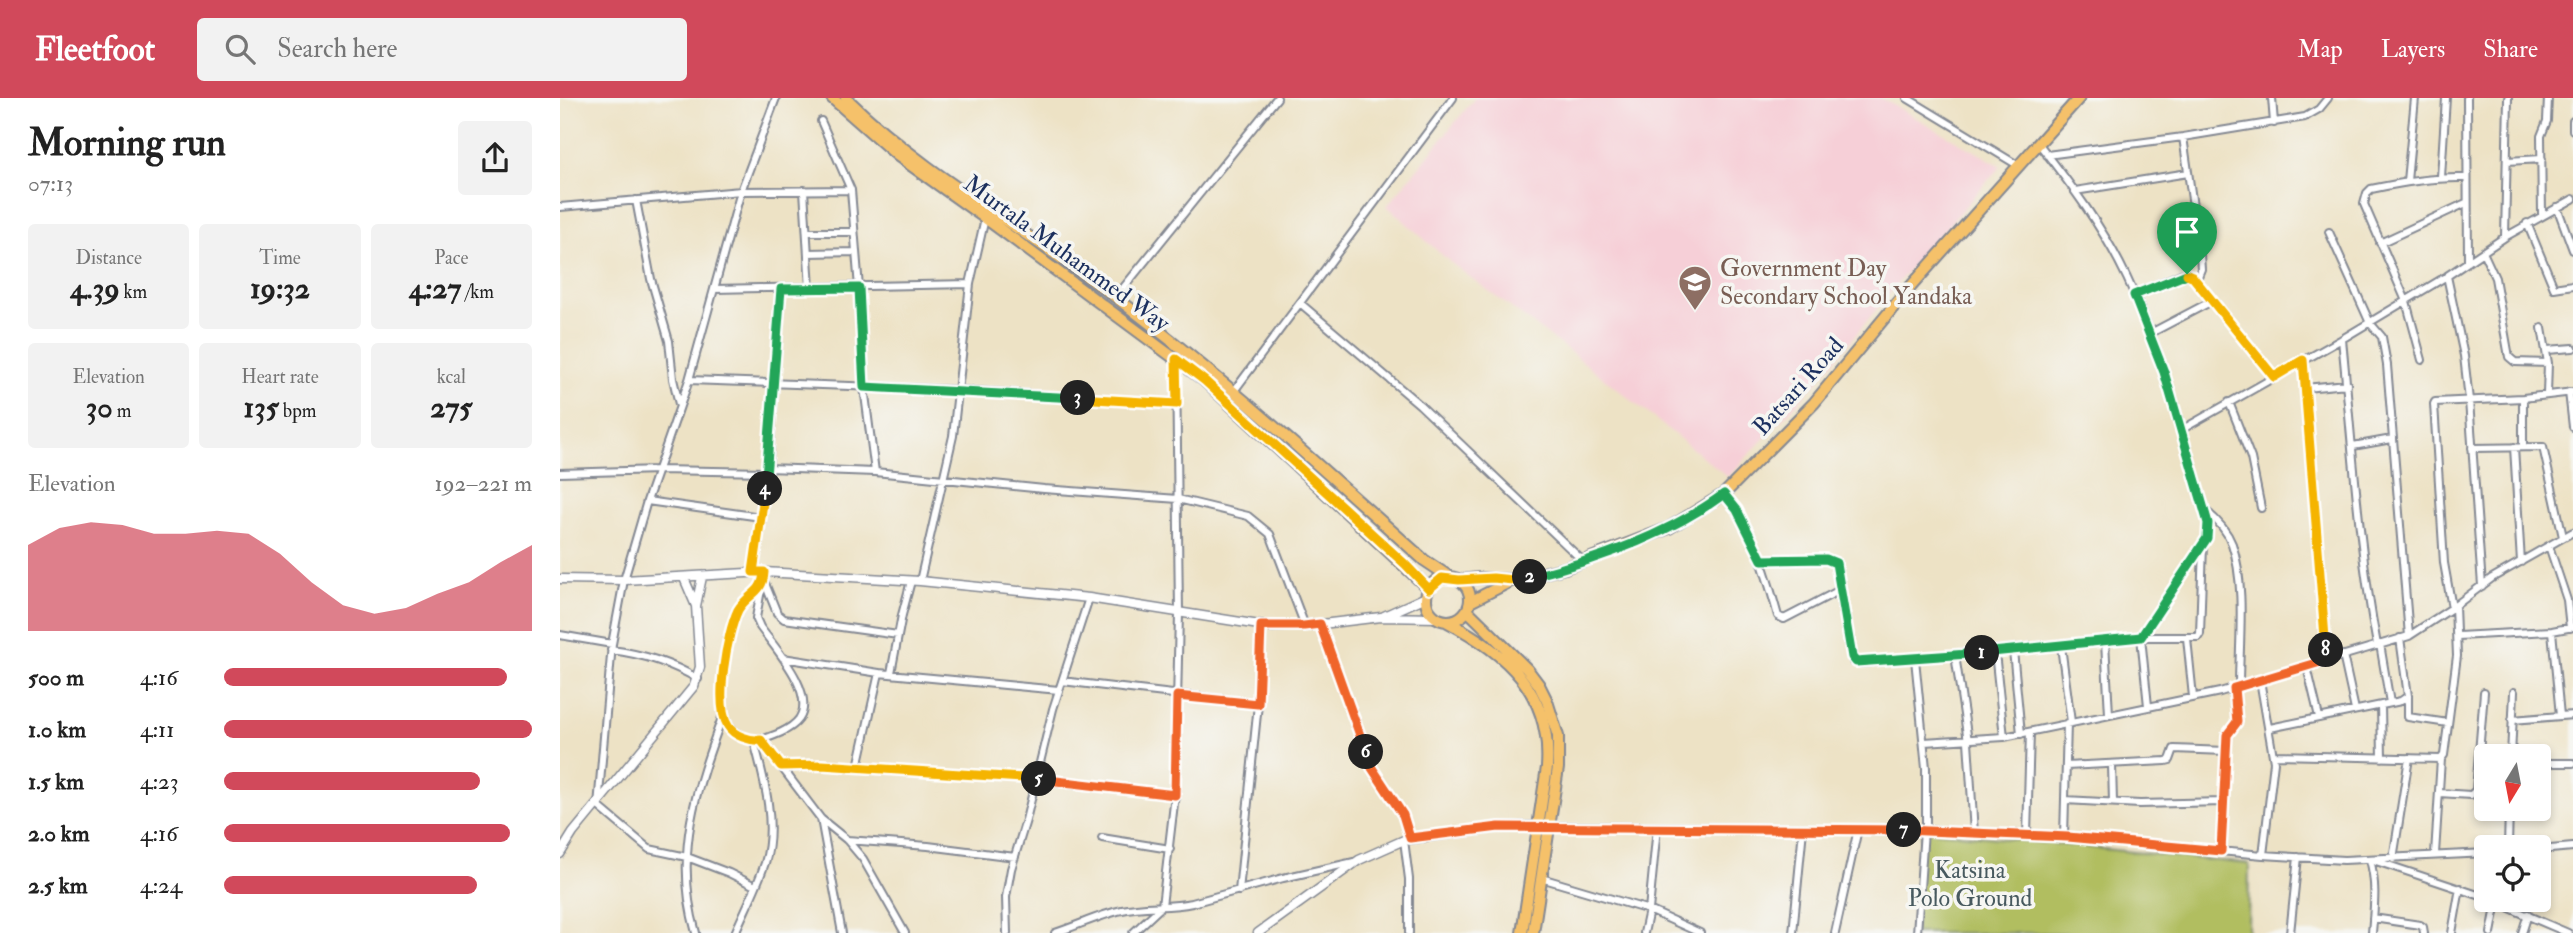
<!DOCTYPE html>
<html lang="en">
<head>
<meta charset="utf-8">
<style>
  :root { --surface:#fff; --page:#f2f2f2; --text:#222; --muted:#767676; --accent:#d1495b }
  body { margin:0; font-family:"IM FELL Double Pica",serif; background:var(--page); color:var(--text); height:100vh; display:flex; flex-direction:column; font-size:26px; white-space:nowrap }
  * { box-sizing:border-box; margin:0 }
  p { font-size:23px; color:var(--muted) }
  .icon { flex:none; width:38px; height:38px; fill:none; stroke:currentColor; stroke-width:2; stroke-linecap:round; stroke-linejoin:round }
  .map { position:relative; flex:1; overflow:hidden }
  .sheet { display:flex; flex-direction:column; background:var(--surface); width:560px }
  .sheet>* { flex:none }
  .needle { width:46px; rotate:190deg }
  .fabs { position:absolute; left:1914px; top:646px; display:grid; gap:14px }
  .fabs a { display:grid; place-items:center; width:77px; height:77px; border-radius:7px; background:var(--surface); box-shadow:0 4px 10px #0003; font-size:35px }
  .pin { position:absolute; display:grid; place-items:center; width:60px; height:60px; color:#fff; margin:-72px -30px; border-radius:50% 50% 50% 0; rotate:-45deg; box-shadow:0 0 7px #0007 }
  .pin .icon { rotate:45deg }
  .km { position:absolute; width:35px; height:35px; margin:-18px; border-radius:50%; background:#222; color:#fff; font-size:19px; line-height:35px; text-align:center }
  .round { display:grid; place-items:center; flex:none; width:74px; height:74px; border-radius:7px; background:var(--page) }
  .head { display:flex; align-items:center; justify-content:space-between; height:119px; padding:0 28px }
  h1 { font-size:38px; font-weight:700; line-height:52px }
  .figures { display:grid; grid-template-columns:repeat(3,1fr); gap:10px; height:119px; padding:7px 28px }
  .figures div { display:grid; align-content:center; border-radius:7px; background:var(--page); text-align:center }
  .figures b { font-size:30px; font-weight:700 }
  .figures small { font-size:19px; font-weight:400 }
  .figures p { font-size:19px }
  .chart { height:196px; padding:14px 28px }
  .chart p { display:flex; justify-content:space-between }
  .chart svg { width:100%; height:126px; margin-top:7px; fill:var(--accent); opacity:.7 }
  ul { padding:0 28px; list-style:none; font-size:23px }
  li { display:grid; grid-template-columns:112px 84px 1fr; align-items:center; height:52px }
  li i { height:18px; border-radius:9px; background:var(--accent) }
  header { display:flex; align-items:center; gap:42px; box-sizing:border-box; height:98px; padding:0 35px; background:var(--accent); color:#fff }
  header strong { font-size:33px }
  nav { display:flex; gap:38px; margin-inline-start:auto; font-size:24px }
  .search { width:490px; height:63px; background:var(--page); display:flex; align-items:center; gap:18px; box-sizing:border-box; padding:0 24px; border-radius:7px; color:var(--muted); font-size:26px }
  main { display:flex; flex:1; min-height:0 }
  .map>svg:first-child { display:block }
  .built { fill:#f6cfd7 }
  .green { fill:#b1be60; stroke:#66765f; stroke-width:2 }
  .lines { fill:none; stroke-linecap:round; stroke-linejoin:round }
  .minor-casing { stroke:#848892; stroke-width:10 }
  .tertiary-casing { stroke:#848892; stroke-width:11 }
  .primary-casing { stroke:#848892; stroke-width:14 }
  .minor { stroke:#fff; stroke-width:6 }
  .tertiary { stroke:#fff; stroke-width:8 }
  .primary { stroke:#f5c16b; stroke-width:10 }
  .split-1-casing { stroke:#fff; stroke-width:14 }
  .split-2-casing { stroke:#fff; stroke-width:14 }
  .split-3-casing { stroke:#fff; stroke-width:14 }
  .split-4-casing { stroke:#fff; stroke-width:14 }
  .split-5-casing { stroke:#fff; stroke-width:14 }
  .split-6-casing { stroke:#fff; stroke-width:14 }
  .split-7-casing { stroke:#fff; stroke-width:14 }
  .split-8-casing { stroke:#fff; stroke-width:14 }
  .split-9-casing { stroke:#fff; stroke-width:14 }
  .split-1 { stroke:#22a559; stroke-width:9 }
  .split-2 { stroke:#22a559; stroke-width:9 }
  .split-3 { stroke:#f5b400; stroke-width:9 }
  .split-4 { stroke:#22a559; stroke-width:9 }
  .split-5 { stroke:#f5b400; stroke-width:9 }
  .split-6 { stroke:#f0652b; stroke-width:9 }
  .split-7 { stroke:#f0652b; stroke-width:9 }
  .split-8 { stroke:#f0652b; stroke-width:9 }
  .split-9 { stroke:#f5b400; stroke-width:9 }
  .labels { text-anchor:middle; stroke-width:7; stroke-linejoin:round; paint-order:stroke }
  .street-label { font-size:24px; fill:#1b2f5e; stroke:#f6f6f2 }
  .education-label { font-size:24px; fill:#785e54; stroke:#f6f6f2; text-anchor:start }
  .park-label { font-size:24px; fill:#485a5f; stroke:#f6f6f2 }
</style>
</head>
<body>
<header>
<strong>Fleetfoot</strong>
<div class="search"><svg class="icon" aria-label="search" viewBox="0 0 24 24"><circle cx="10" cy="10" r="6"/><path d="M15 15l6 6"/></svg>Search here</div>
<nav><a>Map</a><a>Layers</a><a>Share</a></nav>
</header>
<main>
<section class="sheet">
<div class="head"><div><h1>Morning run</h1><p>07:13</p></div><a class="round"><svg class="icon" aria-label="share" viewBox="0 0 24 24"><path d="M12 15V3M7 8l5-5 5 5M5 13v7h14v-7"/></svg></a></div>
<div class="figures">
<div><p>Distance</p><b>4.39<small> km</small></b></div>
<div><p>Time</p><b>19:32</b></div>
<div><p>Pace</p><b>4:27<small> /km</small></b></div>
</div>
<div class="figures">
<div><p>Elevation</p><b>30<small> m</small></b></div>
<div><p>Heart rate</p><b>135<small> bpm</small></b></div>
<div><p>kcal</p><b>275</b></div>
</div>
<div class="chart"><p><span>Elevation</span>192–221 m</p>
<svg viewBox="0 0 160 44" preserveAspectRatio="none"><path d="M0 44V14L10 8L20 6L30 7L40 10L50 10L60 9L70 10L80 17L90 27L100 35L110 38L120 36L130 31L140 27L150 20L160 14V44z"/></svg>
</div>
<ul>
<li><b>500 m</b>4:16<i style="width:92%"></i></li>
<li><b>1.0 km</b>4:11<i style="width:100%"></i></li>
<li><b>1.5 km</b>4:23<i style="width:83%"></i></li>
<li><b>2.0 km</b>4:16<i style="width:93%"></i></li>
<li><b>2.5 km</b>4:24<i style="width:82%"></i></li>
</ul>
</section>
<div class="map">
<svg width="2013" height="835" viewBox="0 0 2013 835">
  <rect width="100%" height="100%" fill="#f6f6f2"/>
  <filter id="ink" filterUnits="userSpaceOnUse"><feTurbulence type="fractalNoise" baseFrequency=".0143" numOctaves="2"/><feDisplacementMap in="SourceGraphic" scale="14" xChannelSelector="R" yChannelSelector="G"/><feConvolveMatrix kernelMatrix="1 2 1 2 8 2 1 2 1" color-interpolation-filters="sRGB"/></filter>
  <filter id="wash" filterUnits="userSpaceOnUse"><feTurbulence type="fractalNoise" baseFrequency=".00686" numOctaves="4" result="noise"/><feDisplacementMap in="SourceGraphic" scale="28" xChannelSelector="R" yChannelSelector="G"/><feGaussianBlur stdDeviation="1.57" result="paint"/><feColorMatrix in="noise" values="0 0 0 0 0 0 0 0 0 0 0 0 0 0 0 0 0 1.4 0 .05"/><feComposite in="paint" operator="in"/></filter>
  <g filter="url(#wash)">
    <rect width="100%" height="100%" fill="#ede2c5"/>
    <path class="built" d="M915,0H1321L1441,68L1351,169L1258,283L1168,379L1017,259L890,164L827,108Z"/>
    <path class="green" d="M1362,732L1689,766L1688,835H1355Z"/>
  </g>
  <g filter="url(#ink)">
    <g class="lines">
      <defs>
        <path id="minor" d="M1347,0L1459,68
          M1712,0L1714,25
          M1907,0L1908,164
          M261,23L291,92L299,190L304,289L315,374
          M2013,23V32
          M1623,39L1640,157L1641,171L1636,183
          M1479,46C1512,88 1544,131 1567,180C1604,258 1624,343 1648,425L1647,440L1581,539L1588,608
          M1487,57L1623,39L1745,19L1759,11L1768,0
          M1947,63L1982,61
          M1881,79L1886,0
          M1847,83L1855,0
          M244,92L250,191
          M1515,93L1628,75
          M76,102L91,181L109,243L113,281L119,306
          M0,109L181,93L291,92
          M1997,109L2013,152
          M1982,116L1981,38L1987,23L1988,0
          M1967,125L1994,190L2013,187
          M247,134H294
          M1769,134L1810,225L1822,239L1827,267L1849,538
          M1945,139L1948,0
          M1820,145L1906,105
          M1923,154L1935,180L1949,259L1955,264L1988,265
          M248,155L296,154
          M1887,178L1904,258L1909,302L1922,488
          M154,191L410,186
          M1574,197L1621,176L1632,178L1714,279
          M556,199L717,0
          M740,205L860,307L1024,464
          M1982,230L1988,265L1987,296
          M1589,236L1652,203
          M1782,241C1792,343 1798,446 1817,547
          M1987,252L2013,250
          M1743,262L1767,562
          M1862,262L1846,203L1804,106L1807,95L1811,91C1843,84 1873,79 1906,80
          M129,282L399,292L617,306
          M1745,290L1787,286
          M674,293L893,0
          M2009,294L2013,329
          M1669,304L1691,360L1701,410
          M1621,332L1782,241L1887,178L1945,139L2013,101
          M1793,348L1832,341
          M1963,348V300
          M1954,349L1961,464
          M1912,350L1983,349L2003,439
          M208,370L315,374L484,391L618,401L688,418L710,436L745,528
          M0,375L98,372L208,374
          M1164,396C1194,431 1206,475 1218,518L1224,521L1280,492
          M87,403L201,419
          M1645,412C1656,421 1667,432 1672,446C1686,487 1679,545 1679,588
          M1989,448L2007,502L2010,530
          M1202,462L1266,461L1276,465L1292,559L1293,563L1301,565L1581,539H1638L1640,536L1643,447
          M193,474L208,374L221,191
          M204,483L217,515L224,521L338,537
          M360,483L393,338L410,186L425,120
          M202,489C193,496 185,501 179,511C167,533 157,594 164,618C168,634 185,643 201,642L261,721L287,742L303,761L345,835
          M1892,510L1884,465L1874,306L1875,304L1963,300L2013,294
          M760,526L812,670L843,717L850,740
          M1992,533L2000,618
          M0,537L52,546
          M1898,538L1992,533L2013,529
          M1627,540L1633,599
          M1840,540L1848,598V619L1888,625
          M1545,544L1549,616
          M1820,546L1830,605
          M1501,548L1511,624
          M51,552C83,556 110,564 138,581
          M1453,552L1461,636
          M1435,554L1444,639
          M1395,557L1408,643L1414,735
          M1783,557L1795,612
          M223,560L319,575L499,592
          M1355,561L1366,670V732
          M1747,569L1759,619
          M331,575L342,517L351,483
          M1700,582L1714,664L1703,757
          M502,583L698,606
          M1821,607L1822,660
          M1952,622L2013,617
          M1710,630L1841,603L1848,598
          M201,642C213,638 231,632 239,621C257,595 214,549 200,529L196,520L204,474
          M1364,644L1444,639L1660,594L1849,538L1892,510L1932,480L2013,434
          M1713,657L1881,661
          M1951,658L1954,594
          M1979,665H2013
          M1552,667L1553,704
          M221,668L263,667L477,681L615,697
          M1506,668L1606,663L1610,662L1614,651L1666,653
          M298,669L319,575
          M1879,695L1911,697L1916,692L1924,594
          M1505,702L1580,706L1663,704
          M261,721L282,835
          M989,728L1362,732L1508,739L1703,757L1784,762L1927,755
          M1467,737L1470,634
          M1504,739L1507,625
          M542,740L610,751
          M287,742L368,748L455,759
          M844,742L849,781V835
          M1948,749L1949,710
          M1979,752L2013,749
          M1661,753L1667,637L1677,624L1673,590
          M1875,756L1881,661L1884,657L1897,558L1895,508
          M1833,761L1849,660
          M1810,762C1817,787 1814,809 1812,835
          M1816,763L1927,800
          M981,780L1089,812L1140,835
          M195,788L169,775L127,759L89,751L38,708L52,546L64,482L87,403L129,282L181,93L216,0
          M679,793L698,606L701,528
          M1931,802L2008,835
          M1813,820L1860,827L1863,829L1864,835
          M136,835C113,756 136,691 163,617
          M175,835C185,812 197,789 205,765C217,726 204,681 194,643
          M447,835L446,799L451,771L466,722L493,611L529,500
          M495,835C517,828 539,817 562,812C585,807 609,810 632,805L723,780L794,764
          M573,835L602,808L615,697L619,515L616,263
          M1084,835L1089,812L1097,729
          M1233,835L1243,731
          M1275,835L1298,731
          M1357,835L1364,732
          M1730,835L1738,759
          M1892,835L1900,790
          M1931,835L1937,804
          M1962,835L1968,816"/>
        <path id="tertiary" d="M124,480L136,508
          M0,481L64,482L204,474L360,483L529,500L712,529L745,528L821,519L877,520
          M824,518L866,499
          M0,756L13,735L134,588L140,569L136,508L142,479
          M698,835L799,762L844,742L939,729L977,728"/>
        <path id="primary" d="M272,0L338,58L425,120L645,283L869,491
          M286,0C366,79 469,133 558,201C665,282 764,372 864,462L891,480
          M866 501a22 22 0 1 1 44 0a22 22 0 1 1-44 0Z
          M899,482L919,480L953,482
          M910,504L953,482L1005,470L1109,430L1164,396L1254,305L1345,195L1519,0
          M907,512L967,571L979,587L987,603L998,638V670L973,835
          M886,523C947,555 992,595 987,669L962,835"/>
      </defs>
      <use href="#minor" class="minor-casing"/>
      <use href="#tertiary" class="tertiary-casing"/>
      <use href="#primary" class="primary-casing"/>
      <use href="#minor" class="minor"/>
      <use href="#tertiary" class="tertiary"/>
      <use href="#primary" class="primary"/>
    </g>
  </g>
  <g class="lines" filter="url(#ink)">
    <defs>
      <path id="split-1" d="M1422,555L1581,539L1647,440L1648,425L1604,274L1574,197L1627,176"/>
      <path id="split-2" d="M970,479C1037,462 1108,437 1164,396L1177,412L1202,462L1266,461L1276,465L1292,559L1296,564L1422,555"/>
      <path id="split-3" d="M518,300L617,306L616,261L645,283L845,466L869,491L882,480L899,482L933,480L953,482L970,479"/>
      <path id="split-4" d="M205,391L221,191L299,190L304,289L518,300"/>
      <path id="split-5" d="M205,391L193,474H204C203,496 188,495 178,512C167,535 154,606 168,628C174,638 190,643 201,642L221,668L262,667L479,681"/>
      <path id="split-6" d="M479,681L615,697L617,598L698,606L701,528H744L760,526L806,654"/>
      <path id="split-7" d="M806,654L812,670L843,717L850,740L939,729L1344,732"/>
      <path id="split-8" d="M1344,732L1508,739L1661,753L1667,637L1677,624L1674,590L1767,562L1766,552"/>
      <path id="split-9" d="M1627,176L1632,178L1714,279L1743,262L1766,552"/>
    </defs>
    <use href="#split-1" class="split-1-casing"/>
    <use href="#split-2" class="split-2-casing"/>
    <use href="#split-3" class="split-3-casing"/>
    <use href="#split-4" class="split-4-casing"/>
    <use href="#split-5" class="split-5-casing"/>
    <use href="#split-6" class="split-6-casing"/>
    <use href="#split-7" class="split-7-casing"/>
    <use href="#split-8" class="split-8-casing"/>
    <use href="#split-9" class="split-9-casing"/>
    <use href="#split-1" class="split-1"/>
    <use href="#split-2" class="split-2"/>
    <use href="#split-3" class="split-3"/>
    <use href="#split-4" class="split-4"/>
    <use href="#split-5" class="split-5"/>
    <use href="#split-6" class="split-6"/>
    <use href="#split-7" class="split-7"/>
    <use href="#split-8" class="split-8"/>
    <use href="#split-9" class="split-9"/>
  </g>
  <defs>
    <symbol id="school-pin" viewBox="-11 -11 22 30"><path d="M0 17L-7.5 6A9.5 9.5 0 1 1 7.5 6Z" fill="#8d6e63" stroke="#f6f6f2"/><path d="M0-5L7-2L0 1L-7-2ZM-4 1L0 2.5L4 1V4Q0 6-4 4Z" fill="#fff"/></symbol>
  </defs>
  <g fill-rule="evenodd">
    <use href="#school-pin" x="1116" y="165" width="38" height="52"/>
  </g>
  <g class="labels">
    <g class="street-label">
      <text transform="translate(507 155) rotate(36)" y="8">Murtala Muhammed Way</text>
      <text transform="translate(1238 288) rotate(-48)" y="8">Batsari Road</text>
    </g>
    <g class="education-label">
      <text x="1160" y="178">Government Day<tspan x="1160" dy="28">Secondary School Yandaka</tspan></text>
    </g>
    <g class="park-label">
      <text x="1410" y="780">Katsina<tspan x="1410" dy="28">Polo Ground</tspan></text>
    </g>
  </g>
</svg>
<div class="fabs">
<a><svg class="needle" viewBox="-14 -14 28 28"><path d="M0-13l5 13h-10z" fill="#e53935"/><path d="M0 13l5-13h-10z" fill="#767676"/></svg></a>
<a><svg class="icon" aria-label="locate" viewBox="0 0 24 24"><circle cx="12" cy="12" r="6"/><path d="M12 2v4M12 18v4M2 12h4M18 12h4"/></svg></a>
</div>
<div class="pin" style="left:1627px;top:176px;background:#1e9e55"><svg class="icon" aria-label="arrive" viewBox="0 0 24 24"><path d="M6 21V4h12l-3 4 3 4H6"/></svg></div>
<b class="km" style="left:1422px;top:555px">1</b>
<b class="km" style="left:970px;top:479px">2</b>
<b class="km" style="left:518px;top:300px">3</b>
<b class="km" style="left:205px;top:391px">4</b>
<b class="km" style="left:479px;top:681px">5</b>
<b class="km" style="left:806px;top:654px">6</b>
<b class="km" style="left:1344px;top:732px">7</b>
<b class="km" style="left:1766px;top:552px">8</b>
</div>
</main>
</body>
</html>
